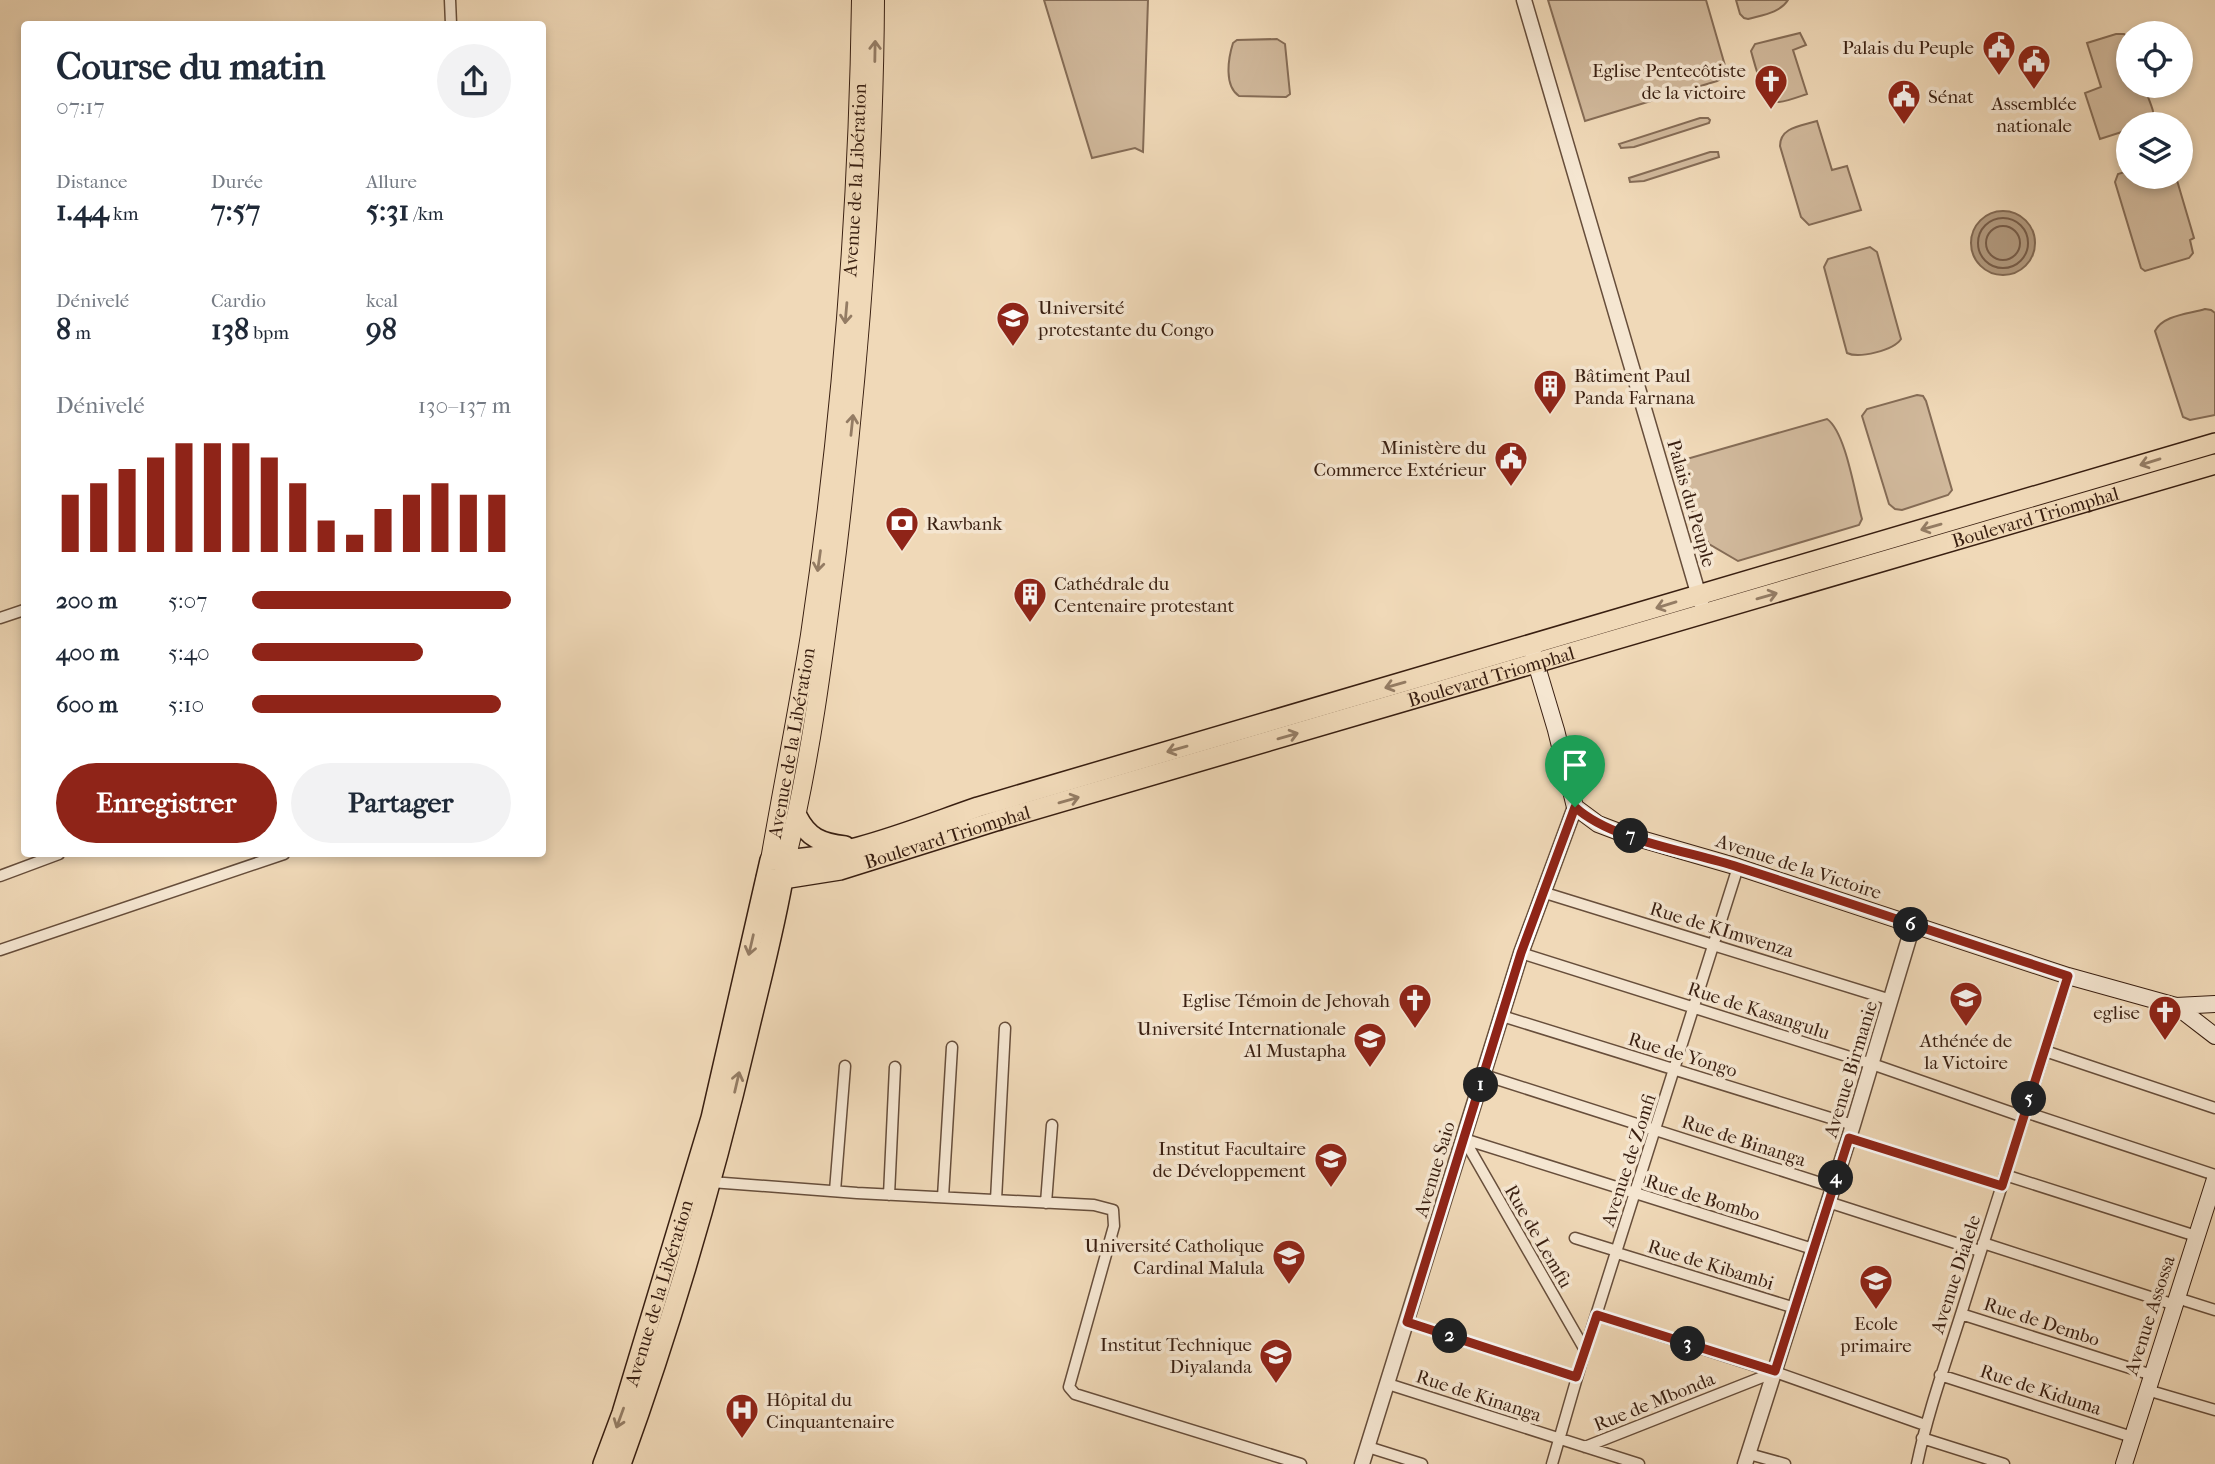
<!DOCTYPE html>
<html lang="fr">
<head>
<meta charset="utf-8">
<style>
  :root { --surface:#fff; --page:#f2f2f3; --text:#1f2937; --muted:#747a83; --accent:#8f2418 }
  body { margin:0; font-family:"IM FELL French Canon",serif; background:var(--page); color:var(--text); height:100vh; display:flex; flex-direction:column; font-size:26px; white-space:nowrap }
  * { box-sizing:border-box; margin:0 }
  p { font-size:23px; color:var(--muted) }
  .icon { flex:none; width:38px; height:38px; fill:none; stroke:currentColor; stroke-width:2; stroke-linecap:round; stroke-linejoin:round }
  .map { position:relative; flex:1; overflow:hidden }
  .details { position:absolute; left:21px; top:21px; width:525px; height:836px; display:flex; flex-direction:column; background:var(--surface); border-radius:7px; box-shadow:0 4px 10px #0003 }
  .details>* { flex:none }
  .tools { position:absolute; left:2116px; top:21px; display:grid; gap:14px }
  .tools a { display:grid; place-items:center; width:77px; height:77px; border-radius:50%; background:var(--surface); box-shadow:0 4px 10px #0003; font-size:35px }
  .pin { position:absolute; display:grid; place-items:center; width:60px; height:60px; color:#fff; margin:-72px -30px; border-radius:50% 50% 50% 0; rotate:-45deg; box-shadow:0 0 7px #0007 }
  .pin .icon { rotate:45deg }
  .km { position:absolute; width:35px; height:35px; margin:-18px; border-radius:50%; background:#222; color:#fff; font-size:19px; line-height:35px; text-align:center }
  .round { display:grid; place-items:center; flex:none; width:74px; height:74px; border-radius:37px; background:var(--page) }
  .head { display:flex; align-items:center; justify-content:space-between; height:119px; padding:0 35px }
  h1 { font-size:38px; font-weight:700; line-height:52px }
  .metrics { display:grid; grid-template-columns:repeat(3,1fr); gap:10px; height:119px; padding:7px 35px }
  .metrics div { display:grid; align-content:center }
  .metrics b { font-size:30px; font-weight:700 }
  .metrics small { font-size:19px; font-weight:400 }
  .metrics p { font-size:19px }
  .chart { height:196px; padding:14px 35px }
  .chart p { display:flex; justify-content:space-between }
  .chart svg { width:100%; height:126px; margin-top:7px; stroke:var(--accent); stroke-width:6 }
  .action { display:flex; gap:14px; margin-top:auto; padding:14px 35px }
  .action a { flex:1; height:80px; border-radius:42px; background:var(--accent); color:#fff; font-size:28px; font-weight:700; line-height:80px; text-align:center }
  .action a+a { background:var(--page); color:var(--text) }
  ul { padding:0 35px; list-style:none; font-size:23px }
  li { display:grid; grid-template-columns:112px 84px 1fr; align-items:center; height:52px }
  li i { height:18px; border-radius:9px; background:var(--accent) }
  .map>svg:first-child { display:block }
  .green { fill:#d1b99c; stroke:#856c56; stroke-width:2 }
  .water { fill:#b29a7f; stroke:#826953; stroke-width:2 }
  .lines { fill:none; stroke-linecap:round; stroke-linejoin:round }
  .shore { stroke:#765c48; stroke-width:2 }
  .minor-casing { stroke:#674e3b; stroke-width:13 }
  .tertiary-casing { stroke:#674e3b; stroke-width:17 }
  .secondary-casing { stroke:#391f11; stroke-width:18 }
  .primary-casing { stroke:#391f11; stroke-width:20 }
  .trunk-casing { stroke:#391f11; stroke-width:22 }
  .minor { stroke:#f5e6d1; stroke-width:10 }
  .tertiary { stroke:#f5e6d1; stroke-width:14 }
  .secondary { stroke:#f5e6d1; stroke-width:16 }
  .primary { stroke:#f0d9b8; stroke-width:18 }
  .trunk { stroke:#f0d9b8; stroke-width:19 }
  .oneway { stroke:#947c64 }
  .route-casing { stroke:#fff; stroke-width:14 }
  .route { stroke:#8f2418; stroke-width:9 }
  .labels { text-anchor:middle; stroke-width:7; stroke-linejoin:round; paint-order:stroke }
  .poi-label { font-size:19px; fill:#391f11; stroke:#f5e6d1; text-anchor:end }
  .street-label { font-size:19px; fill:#391f11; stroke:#f5e6d1 }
</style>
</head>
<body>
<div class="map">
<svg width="2215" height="1464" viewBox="0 0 2215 1464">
  <rect width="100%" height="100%" fill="#f0d9b8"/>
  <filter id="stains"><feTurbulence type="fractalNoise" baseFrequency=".00286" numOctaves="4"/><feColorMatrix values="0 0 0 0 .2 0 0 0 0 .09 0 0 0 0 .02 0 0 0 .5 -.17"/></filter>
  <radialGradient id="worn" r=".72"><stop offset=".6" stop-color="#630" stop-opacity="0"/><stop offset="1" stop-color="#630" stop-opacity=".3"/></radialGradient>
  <path class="green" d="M1044,0H1148L1143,152L1135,148L1092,158Z
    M1548,0H1706L1726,69L1724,77L1717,81L1585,121Z
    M1736,0H1788C1780,13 1762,15 1748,19L1744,18L1740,14Z
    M1800,33L1806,45L1793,50L1807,94C1798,97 1788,101 1779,102C1763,103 1755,64 1751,51L1755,44Z
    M2116,34H2124L2128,38V86H2144C2153,113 2165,124 2128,124V130L2100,139L2085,93L2101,87L2087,43Z
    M1277,39L1285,44L1290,94L1286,97L1239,96C1224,86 1228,59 1233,43L1237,40Z
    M1700,118H1708L1710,120L1709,123L1634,147L1621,148L1619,144Z
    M1817,121L1832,170L1847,166L1861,210L1809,225L1801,217L1780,146C1780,127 1801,126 1817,121Z
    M1710,152H1718L1719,157L1644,181L1630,182L1629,178Z
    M2128,171V177H2176L2194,238L2190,240L2193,253L2189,258L2145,271L2141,268L2115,182L2118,174Z
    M1870,247L1877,252L1901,339C1894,350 1859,359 1847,353L1824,267L1828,259Z
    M2205,309L2211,310L2215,313V415L2190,420L2183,417L2155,331C2163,315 2189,314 2205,309Z
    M1917,395L1923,396L1926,401L1952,490L1948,495L1902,510L1895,509L1889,504L1862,416L1867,409Z
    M1827,419C1846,432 1855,495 1862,519L1859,525L1738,561L1709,544L1684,495L1680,471L1683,460Z"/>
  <path class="water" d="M1971 243a32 32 0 1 1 64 0a32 32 0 1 1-64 0Z"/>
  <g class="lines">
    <path class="shore" d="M1978 243a25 25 0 1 1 50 0a25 25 0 1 1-50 0Z
      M1986 243a17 17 0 1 1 34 0a17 17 0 1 1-34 0Z"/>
    <defs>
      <path id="minor" d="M450,0L451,24
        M0,618L24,610
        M0,876L59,854
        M1542,892L1891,1000
        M0,950L284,854
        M1521,953L1872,1064L2024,1117
        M1502,1016L1853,1125
        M2045,1051L2215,1108
        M1484,1075L1833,1187
        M2025,1112L2215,1175
        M1849,1138L2002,1186
        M1464,1139L1813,1249
        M1464,1139L1585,1350
        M2005,1175L2196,1236
        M711,1182L857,1193L1094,1205L1113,1210L1114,1226L1069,1387L1075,1394L1301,1464
        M835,1191L845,1066
        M889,1195L895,1067
        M943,1197L952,1047
        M996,1200L1005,1028
        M1828,1202L1980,1251
        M1046,1203L1052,1125
        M1575,1238L1617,1251
        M1983,1243L2175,1305
        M1617,1253L1795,1308
        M2177,1298L2215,1310
        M1961,1314L2152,1375
        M1597,1315L1775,1372L1925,1425
        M1407,1322L1576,1377
        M1940,1375L2132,1437
        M1388,1384L1639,1464
        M2147,1390L2215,1410
        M1922,1438L2004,1464
        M1368,1447L1422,1464
        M1585,1447L1775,1372
        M1749,1454L1785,1464
        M1552,1464L1585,1350L1738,867
        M1917,1464C1928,1411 1946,1362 1962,1311C1997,1199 2034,1088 2068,976"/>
      <path id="tertiary" d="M1524,0L1701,603
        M1362,1464L1521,953L1575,807
        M1745,1464L1853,1125L1913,925"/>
      <path id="secondary" d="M1533,653L1556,730L1575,807L1598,824L1627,835L1738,867L2068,976L2176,1006L2215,1004
        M2176,1006L2215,1036
        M2124,1464L2215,1179"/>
      <g id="primary">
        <path id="s1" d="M770,860C783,785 798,710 810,635C841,425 858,212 861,0"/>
        <path d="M786,860C811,759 824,654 837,551C859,367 874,185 875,0"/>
      </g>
      <g id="trunk">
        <path d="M797,816C808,838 821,843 845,846"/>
        <path id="s2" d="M766,879H783L840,870L999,820L2215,464"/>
        <path id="s3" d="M603,1464L622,1413L711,1118L770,860C842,860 911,830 978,807L2215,443"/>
        <path d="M621,1464C672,1324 714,1179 748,1034C761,979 776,924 785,868"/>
      </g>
    </defs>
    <use href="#minor" class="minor-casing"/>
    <use href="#tertiary" class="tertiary-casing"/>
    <use href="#secondary" class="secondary-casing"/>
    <use href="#primary" class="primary-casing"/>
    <use href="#trunk" class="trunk-casing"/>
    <use href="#minor" class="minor"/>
    <use href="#tertiary" class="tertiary"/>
    <use href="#secondary" class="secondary"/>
    <use href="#primary" class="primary"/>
    <use href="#trunk" class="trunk"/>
  </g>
  <defs><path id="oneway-shaft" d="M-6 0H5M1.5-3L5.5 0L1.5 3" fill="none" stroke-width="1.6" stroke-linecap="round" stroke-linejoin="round" transform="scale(1.75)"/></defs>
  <g class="oneway">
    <use href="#oneway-shaft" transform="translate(875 51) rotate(-89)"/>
    <use href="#oneway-shaft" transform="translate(846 313) rotate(95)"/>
    <use href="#oneway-shaft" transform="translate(852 425) rotate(-84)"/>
    <use href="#oneway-shaft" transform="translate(2150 462) rotate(163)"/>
    <use href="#oneway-shaft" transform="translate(1931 527) rotate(164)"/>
    <use href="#oneway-shaft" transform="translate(819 561) rotate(98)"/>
    <use href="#oneway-shaft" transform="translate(1767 596) rotate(-16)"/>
    <use href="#oneway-shaft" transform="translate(1666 605) rotate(163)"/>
    <use href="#oneway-shaft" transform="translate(1395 685) rotate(164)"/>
    <use href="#oneway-shaft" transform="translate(1288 736) rotate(-16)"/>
    <use href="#oneway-shaft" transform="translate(1177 749) rotate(164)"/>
    <use href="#oneway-shaft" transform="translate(1069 800) rotate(-16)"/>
    <use href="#oneway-shaft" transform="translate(751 945) rotate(103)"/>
    <use href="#oneway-shaft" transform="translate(737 1082) rotate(-77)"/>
    <use href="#oneway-shaft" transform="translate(620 1418) rotate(110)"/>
  </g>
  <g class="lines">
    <defs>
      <path id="route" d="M1575,807C1612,841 1690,851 1738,867C1848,902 1958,940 2068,976L2002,1186L1849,1138L1775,1371L1597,1315L1576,1377L1407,1322L1521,953Z"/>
    </defs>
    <use href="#route" class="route-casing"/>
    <use href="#route" class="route"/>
  </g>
  <defs>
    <symbol id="civic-pin" viewBox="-11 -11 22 30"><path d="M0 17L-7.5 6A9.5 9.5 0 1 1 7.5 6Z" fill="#8f2418" stroke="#f5e6d1"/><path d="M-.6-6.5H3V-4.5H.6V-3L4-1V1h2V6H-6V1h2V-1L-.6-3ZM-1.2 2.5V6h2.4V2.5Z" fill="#fff"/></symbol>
    <symbol id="church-pin" viewBox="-11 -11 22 30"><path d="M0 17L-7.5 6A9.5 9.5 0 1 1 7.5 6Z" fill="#8f2418" stroke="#f5e6d1"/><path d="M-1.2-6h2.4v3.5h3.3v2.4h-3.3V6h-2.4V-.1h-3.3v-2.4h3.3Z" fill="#fff"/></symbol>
    <symbol id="university-pin" viewBox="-11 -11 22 30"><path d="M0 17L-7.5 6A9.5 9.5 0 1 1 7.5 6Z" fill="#8f2418" stroke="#f5e6d1"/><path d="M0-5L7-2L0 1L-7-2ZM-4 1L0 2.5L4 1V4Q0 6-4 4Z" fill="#fff"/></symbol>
    <symbol id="building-pin" viewBox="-11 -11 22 30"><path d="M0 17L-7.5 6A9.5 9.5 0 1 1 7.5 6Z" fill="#8f2418" stroke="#f5e6d1"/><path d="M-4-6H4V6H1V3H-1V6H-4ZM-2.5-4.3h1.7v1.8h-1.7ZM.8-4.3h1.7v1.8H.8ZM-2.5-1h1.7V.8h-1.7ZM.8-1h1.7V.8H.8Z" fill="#fff"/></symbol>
    <symbol id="bank-pin" viewBox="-11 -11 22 30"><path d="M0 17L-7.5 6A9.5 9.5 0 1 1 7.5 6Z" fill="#8f2418" stroke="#f5e6d1"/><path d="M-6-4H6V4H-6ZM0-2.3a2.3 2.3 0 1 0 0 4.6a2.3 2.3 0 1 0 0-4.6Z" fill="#fff"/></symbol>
    <symbol id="school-pin" viewBox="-11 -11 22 30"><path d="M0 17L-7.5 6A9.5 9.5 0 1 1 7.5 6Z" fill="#8f2418" stroke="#f5e6d1"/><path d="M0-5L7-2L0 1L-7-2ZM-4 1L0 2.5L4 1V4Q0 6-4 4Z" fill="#fff"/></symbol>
    <symbol id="hospital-pin" viewBox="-11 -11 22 30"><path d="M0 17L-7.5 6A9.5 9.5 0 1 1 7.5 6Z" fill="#8f2418" stroke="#f5e6d1"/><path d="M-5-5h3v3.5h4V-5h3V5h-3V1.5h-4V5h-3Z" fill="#fff"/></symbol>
  </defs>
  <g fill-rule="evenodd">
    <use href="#civic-pin" x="1980" y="28" width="38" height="52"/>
    <use href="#civic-pin" x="2015" y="42" width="38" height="52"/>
    <use href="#church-pin" x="1752" y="62" width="38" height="52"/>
    <use href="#civic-pin" x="1885" y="77" width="38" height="52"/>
    <use href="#university-pin" x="994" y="299" width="38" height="52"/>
    <use href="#building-pin" x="1531" y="367" width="38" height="52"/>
    <use href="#civic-pin" x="1492" y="439" width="38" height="52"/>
    <use href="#bank-pin" x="883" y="504" width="38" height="52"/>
    <use href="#building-pin" x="1011" y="575" width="38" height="52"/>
    <use href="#school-pin" x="1947" y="979" width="38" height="52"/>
    <use href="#church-pin" x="1396" y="981" width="38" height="52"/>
    <use href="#church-pin" x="2146" y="993" width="38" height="52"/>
    <use href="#university-pin" x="1351" y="1020" width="38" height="52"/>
    <use href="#university-pin" x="1312" y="1140" width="38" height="52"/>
    <use href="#university-pin" x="1270" y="1237" width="38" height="52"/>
    <use href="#school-pin" x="1857" y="1262" width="38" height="52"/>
    <use href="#university-pin" x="1257" y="1336" width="38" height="52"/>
    <use href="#hospital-pin" x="723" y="1391" width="38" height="52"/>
  </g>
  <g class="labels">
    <g class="poi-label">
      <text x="1974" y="54">Palais du Peuple</text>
      <text x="1746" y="77">Eglise Pentecôtiste<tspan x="1746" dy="22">de la victoire</tspan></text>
      <text x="1928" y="103" text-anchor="start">Sénat</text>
      <text x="2034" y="110" text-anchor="middle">Assemblée<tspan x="2034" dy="22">nationale</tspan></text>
      <text x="1038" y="314" text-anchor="start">Université<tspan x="1038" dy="22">protestante du Congo</tspan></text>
      <text x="1574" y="382" text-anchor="start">Bâtiment Paul<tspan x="1574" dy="22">Panda Farnana</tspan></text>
      <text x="1486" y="454">Ministère du<tspan x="1486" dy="22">Commerce Extérieur</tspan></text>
      <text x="926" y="530" text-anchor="start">Rawbank</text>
      <text x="1054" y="590" text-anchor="start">Cathédrale du<tspan x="1054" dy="22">Centenaire protestant</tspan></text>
      <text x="1390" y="1007">Eglise Témoin de Jehovah</text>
      <text x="2140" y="1019">eglise</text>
      <text x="1346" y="1035">Université Internationale<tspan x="1346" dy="22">Al Mustapha</tspan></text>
      <text x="1966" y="1047" text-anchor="middle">Athénée de<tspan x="1966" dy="22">la Victoire</tspan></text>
      <text x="1306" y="1155">Institut Facultaire<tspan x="1306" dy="22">de Développement</tspan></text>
      <text x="1264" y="1252">Université Catholique<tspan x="1264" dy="22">Cardinal Malula</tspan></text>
      <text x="1876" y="1330" text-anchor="middle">Ecole<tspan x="1876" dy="22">primaire</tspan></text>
      <text x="1252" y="1351">Institut Technique<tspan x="1252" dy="22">Diyalanda</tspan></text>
      <text x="766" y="1406" text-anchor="start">Hôpital du<tspan x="766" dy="22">Cinquantenaire</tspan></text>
    </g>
    <g class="street-label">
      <text dy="7" stroke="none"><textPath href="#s1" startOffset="686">Avenue de la Libération</textPath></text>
      <text transform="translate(1692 503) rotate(74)" y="7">Palais du Peuple</text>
      <text dy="7" stroke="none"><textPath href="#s2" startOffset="1321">Boulevard Triomphal</textPath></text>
      <text dy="7" stroke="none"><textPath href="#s2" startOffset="754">Boulevard Triomphal</textPath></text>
      <text dy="7" stroke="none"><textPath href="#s1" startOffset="119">Avenue de la Libération</textPath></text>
      <text dy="7" stroke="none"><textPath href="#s2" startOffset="187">Boulevard Triomphal</textPath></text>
      <text transform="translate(1799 866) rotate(18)" y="7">Avenue de la Victoire</text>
      <text transform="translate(1722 929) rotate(17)" y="7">Rue de KImwenza</text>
      <text transform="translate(1759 1010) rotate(18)" y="7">Rue de Kasangulu</text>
      <text transform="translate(1683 1054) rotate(17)" y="7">Rue de Yongo</text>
      <text transform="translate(1850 1069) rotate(-73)" y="7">Avenue Birmanie</text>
      <text transform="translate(1744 1140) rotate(18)" y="7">Rue de Binanga</text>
      <text transform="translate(1628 1160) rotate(-72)" y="7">Avenue de Zomfi</text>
      <text transform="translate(1434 1169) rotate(-73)" y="7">Avenue Saio</text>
      <text transform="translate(1703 1197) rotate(17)" y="7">Rue de Bombo</text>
      <text transform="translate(1539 1236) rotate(60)" y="7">Rue de Lemfu</text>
      <text transform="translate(1711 1264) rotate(17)" y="7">Rue de Kibambi</text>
      <text transform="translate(1955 1274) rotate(-72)" y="7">Avenue Dialele</text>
      <text dy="7" stroke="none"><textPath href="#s3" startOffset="180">Avenue de la Libération</textPath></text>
      <text transform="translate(2149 1315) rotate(-72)" y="7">Avenue Assossa</text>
      <text transform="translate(2042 1321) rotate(18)" y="7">Rue de Dembo</text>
      <text transform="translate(2041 1389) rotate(18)" y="7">Rue de Kiduma</text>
      <text transform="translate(1479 1395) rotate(18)" y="7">Rue de Kinanga</text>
      <text transform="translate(1654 1401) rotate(-22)" y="7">Rue de Mbonda</text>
    </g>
  </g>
  <rect width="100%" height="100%" filter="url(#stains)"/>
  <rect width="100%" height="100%" fill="url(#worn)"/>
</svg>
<div class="tools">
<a><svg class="icon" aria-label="locate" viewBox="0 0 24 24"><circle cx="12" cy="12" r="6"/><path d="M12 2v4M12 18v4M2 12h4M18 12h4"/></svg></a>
<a><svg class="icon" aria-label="layers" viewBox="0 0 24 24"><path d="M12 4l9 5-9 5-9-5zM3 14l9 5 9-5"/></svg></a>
</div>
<div class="pin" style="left:1575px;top:807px;background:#1e9e55"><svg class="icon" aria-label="arrive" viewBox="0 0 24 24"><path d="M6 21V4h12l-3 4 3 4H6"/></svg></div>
<b class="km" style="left:1481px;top:1085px">1</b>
<b class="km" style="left:1450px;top:1336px">2</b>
<b class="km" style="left:1688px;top:1344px">3</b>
<b class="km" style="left:1836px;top:1178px">4</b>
<b class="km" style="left:2029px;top:1099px">5</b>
<b class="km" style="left:1911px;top:925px">6</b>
<b class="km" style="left:1631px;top:836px">7</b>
<section class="details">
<div class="head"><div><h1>Course du matin</h1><p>07:17</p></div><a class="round"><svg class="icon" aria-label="share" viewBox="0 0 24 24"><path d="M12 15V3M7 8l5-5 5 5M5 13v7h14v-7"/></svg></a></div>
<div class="metrics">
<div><p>Distance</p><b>1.44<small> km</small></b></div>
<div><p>Durée</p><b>7:57</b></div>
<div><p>Allure</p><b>5:31<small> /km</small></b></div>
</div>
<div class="metrics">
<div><p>Dénivelé</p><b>8<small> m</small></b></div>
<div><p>Cardio</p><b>138<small> bpm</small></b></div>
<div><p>kcal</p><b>98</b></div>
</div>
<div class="chart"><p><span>Dénivelé</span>130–137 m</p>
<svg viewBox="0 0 160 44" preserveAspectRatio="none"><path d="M5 44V24M15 44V20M25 44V15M35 44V11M45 44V6M55 44V6M65 44V6M75 44V11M85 44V20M95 44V33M105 44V38M115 44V29M125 44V24M135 44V20M145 44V24M155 44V24"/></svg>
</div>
<ul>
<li><b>200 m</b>5:07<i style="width:100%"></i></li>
<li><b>400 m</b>5:40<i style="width:66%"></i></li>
<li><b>600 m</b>5:10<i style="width:96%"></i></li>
</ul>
<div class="action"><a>Enregistrer</a><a>Partager</a></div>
</section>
</div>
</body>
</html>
